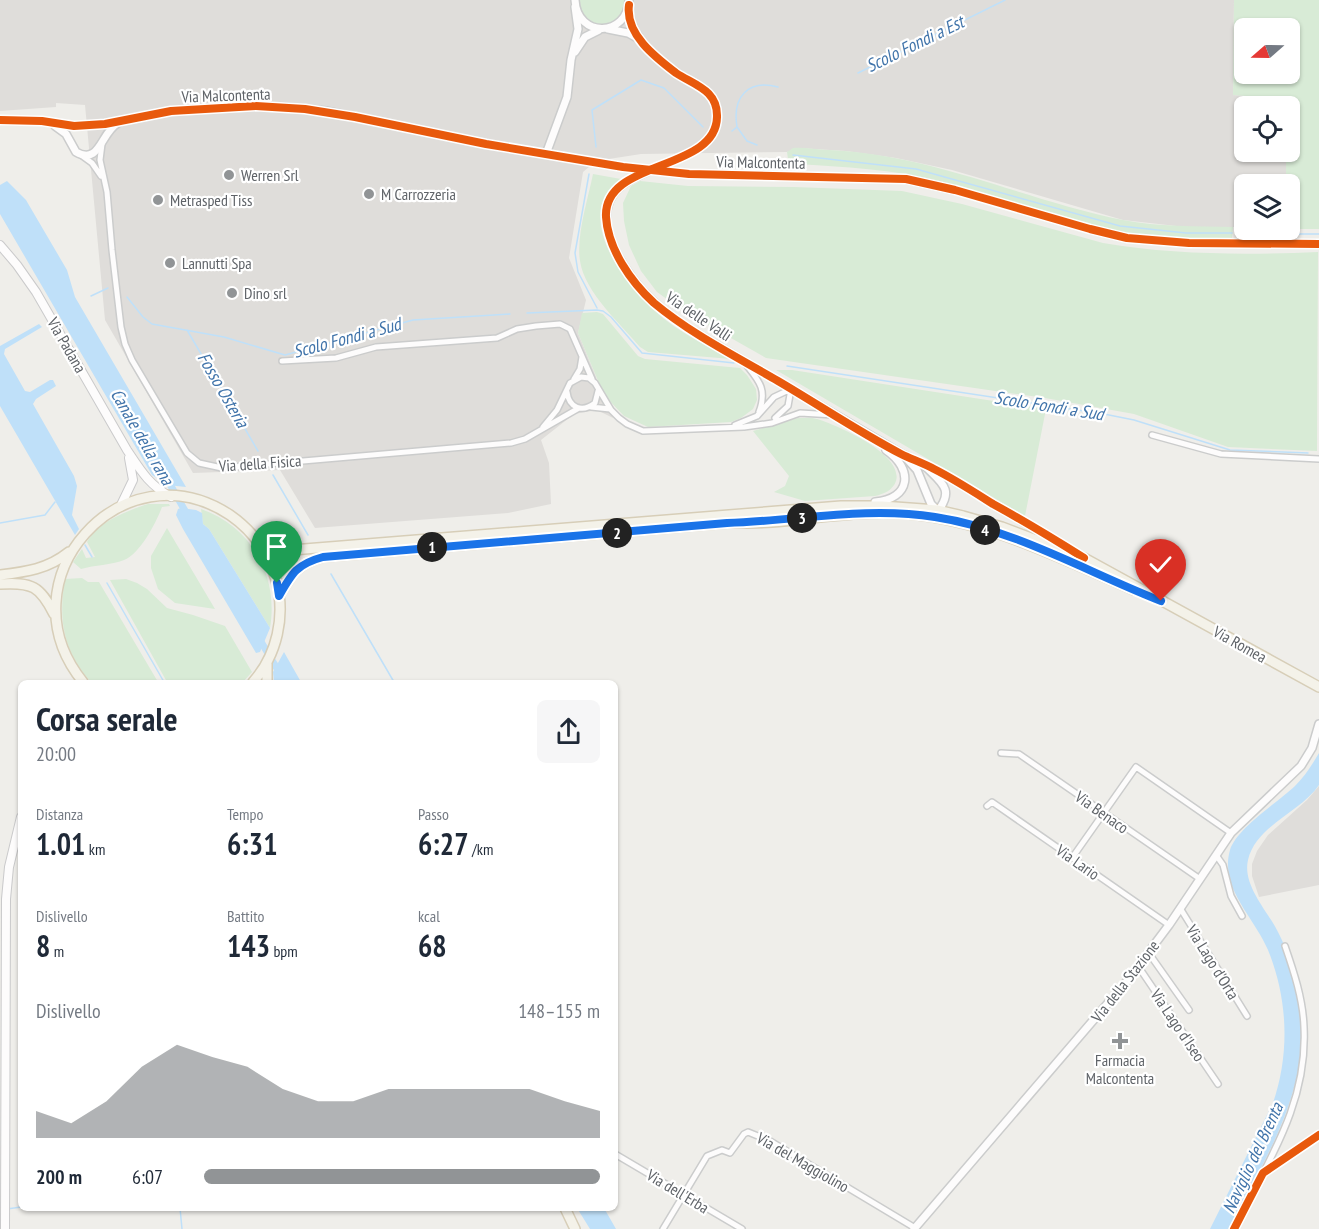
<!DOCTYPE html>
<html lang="it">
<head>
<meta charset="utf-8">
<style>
  :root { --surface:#fff; --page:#f6f6f7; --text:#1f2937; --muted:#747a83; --accent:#919496 }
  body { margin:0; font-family:"PT Sans Narrow",sans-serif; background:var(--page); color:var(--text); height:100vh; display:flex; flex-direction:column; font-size:22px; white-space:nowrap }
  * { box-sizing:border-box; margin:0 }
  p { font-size:20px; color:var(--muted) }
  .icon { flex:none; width:33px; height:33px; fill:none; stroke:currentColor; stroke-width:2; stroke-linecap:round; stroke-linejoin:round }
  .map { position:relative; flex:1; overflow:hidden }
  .sheet { position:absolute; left:18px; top:680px; width:600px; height:531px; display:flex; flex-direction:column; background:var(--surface); border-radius:9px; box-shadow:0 2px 4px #0004 }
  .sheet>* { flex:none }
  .needle { width:39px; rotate:250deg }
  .tools { position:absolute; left:1234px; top:18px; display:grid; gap:12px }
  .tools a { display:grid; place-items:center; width:66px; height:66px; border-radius:9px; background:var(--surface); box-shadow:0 2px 4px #0004; font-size:30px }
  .pin { position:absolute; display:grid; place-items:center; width:51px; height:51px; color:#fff; margin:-62px -26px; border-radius:50% 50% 50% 0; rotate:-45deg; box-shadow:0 0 6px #0007 }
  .pin .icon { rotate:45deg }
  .km { position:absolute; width:30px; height:30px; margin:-15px; border-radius:50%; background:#222; color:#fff; font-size:16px; line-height:30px; text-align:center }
  .round { display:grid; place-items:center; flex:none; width:63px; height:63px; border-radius:9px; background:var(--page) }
  .overview { display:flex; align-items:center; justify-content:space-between; height:102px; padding:0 18px }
  h1 { font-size:33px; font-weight:700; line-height:45px }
  .stats { display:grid; grid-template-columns:repeat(3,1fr); gap:9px; height:102px; padding:6px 18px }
  .stats div { display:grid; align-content:center }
  .stats b { font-size:30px; font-weight:700 }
  .stats small { font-size:16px; font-weight:400 }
  .stats p { font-size:16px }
  .chart { height:168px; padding:12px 18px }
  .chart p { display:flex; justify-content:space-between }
  .chart svg { width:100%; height:108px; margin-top:6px; fill:var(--accent); opacity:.7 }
  ul { padding:0 18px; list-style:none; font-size:20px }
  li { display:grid; grid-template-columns:96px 72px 1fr; align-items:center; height:45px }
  li i { height:15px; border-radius:8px; background:var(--accent) }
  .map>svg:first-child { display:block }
  .industrial { fill:#dfddda }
  .green { fill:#d8ebd6; fill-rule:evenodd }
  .water { fill:#bfe0f9 }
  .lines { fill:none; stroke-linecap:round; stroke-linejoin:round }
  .stream { stroke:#bfe0f9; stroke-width:1.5 }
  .canal { stroke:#bfe0f9; stroke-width:7 }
  .minor-casing { stroke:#cbcccc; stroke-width:8 }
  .tertiary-casing { stroke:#cbcccc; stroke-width:10 }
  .secondary-casing { stroke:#cacacb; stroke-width:10 }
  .primary-casing { stroke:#d7ceb8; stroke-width:12 }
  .minor { stroke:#fdfcfc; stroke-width:5 }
  .tertiary { stroke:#fdfcfc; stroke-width:7 }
  .secondary { stroke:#fdfcfc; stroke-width:8 }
  .primary { stroke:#f4f2e9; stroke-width:9 }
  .tertiary-bridge-casing { stroke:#cbcccc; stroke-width:10; stroke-linecap:butt }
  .tertiary-bridge { stroke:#fdfcfc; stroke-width:7 }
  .cycleway-casing { stroke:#fff; stroke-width:11 }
  .cycleway { stroke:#e8590c; stroke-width:8 }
  .route-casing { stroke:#fff; stroke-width:12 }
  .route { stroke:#1a73e8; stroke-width:8 }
  .poi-dot { fill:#919496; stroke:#fff; stroke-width:2 }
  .labels { text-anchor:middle; stroke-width:4.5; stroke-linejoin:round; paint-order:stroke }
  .street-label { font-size:16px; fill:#5f6368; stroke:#fff }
  .poi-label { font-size:16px; fill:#5f6368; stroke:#fff; text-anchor:start }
  .water-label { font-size:18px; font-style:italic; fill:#4174aa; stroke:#fff }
</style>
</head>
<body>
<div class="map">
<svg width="1319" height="1229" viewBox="0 0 1319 1229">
  <rect width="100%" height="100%" fill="#efeeea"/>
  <path class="industrial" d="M0,0H1234L1233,95L1284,99L1285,106H1245V152H1286V184H1245V227H1185L1123,220L952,170L896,158L846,151L798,148L787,152L641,154L596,161L583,172L569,258L586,300L578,333L613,418L597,410L574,414L541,440L549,463L551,504L508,513L315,528L280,470L193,473L105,320L85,105L56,103V107L0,111Z
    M1319,786V885L1259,897L1252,876V864L1257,851L1268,835L1307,800Z"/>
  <path class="green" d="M580,0H625C622,32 581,32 580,0Z
    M1234,0H1319V229H1290V184H1286V152H1290V106H1285L1284,99L1233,95ZM1245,28H1290V74H1245Z
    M793,148C804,147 817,150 829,150C931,154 1024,200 1123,220C1159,227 1196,226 1233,227L1232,238C1221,240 1208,239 1196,239C1107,240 1025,203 940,181C893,169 844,167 795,164L788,159L787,152Z
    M593,174L621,179C614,185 608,191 604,200C586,239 638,299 667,321C686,336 710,347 731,359L648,352L640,347C620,323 585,293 580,261C576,236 588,199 593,174Z
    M640,181L688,186L794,187L902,191L962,204L1103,243C1173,255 1247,255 1318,252L1317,451L1228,447L1134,414L1045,398L766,358L685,312L657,292L641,271L629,245L624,221L623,203L631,186Z
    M597,312L603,314L638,356L645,359L740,368L747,375L756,389L757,400L753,409L741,418L731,422L648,427L624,416L604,395L578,333L582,313Z
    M776,370H792L1046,409L1025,516Z
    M798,418C804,418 811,417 817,419C837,425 904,454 896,481C893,490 884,494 875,496L805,501L774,492L785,486L789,476L753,431Z
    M148,504H169L170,506L162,507C156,523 140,554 124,560C111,565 95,565 81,569L73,562L82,549L86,558L95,557L87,542C99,521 127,511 148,504Z
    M201,509C251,526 279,576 270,628L209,529L203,524Z
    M167,528L215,609L175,603L158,589L151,568V556Z
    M82,578L88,582H99L158,682H91C63,651 58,619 65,579Z
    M126,579L137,583L147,589L167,608L193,615L225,626L252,672L243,682H167L110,580Z"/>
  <path class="water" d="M7,181L26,200L33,212L67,270L75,297L186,487L167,485L152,475L0,214V185Z
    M39,324L42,327L5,349L4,354L25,391L30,392L50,380H53L56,386L36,399L33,404L74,476L77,486L72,515L79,529L75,535L0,406V346Z
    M181,508L196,510L202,513L203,524L209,529L270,628L260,652L256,653L183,529L176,515L178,509Z
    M284,652L301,682H274L273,672Z
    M1319,753V785C1300,813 1256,825 1248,860C1242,886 1269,912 1279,934C1288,951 1292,972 1296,990C1299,1005 1303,1020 1302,1035C1300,1107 1261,1167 1228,1229H1210L1273,1103C1290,1054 1288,999 1268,950C1255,918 1219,888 1230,850C1236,829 1278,802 1295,786C1305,776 1312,765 1319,753Z
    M577,1208H604L616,1229H590Z"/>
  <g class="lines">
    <path class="stream" d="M858,73L1005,0
      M737,127C732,97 748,79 778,87
      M732,131L737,127L747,141L757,145
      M596,147L592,110L641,80L664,88L703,127
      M793,155L916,169L1120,226L1186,233H1232
      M589,174L575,253L578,272L597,308
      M1248,234H1319
      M91,296L108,288
      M127,297L143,317L152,324L224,337L285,355L413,320L510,314
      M527,313L597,310L603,311L611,317L642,353L734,363
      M187,330L258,451
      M787,366L1104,414L1134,420L1230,450L1308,453
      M273,475L308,535
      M0,523L45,515L55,502
      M85,545L92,557
      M331,574L394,682
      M107,583L164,682
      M180,1208L182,1229
      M7,1209L21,1207"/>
    <path class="canal" d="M167,479L188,516
      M260,640L285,682"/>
    <defs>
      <path id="minor" d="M102,144L100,160L107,192L112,250L121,327L125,344L132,360L187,453L199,463L222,468L511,443L525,439L579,408
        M81,155L92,163L101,176
        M282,361L336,358L376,347L497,338L517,329L536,326L560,324L570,329L592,379
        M744,362C758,380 768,388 759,412
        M574,379L580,369L582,357
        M567,392C569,408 582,413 595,403L598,391
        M591,407L610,409
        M735,425L757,416L774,397L791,389L788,406L775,418
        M543,427L557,410L570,383L581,377L589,378L595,383L611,410L619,418L627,424L643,431L744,427L772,423L800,413L834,415
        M1152,435L1221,454L1319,459
        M1001,753L1019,754L1200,879
        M987,806L992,802L1169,925
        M1216,855L1223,865L1231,896L1242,916
        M1072,858L1136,767L1231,833
        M1180,908L1247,1016
        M1148,952L1189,1010
        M1138,966L1218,1084
        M615,1154L742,1229
        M1264,1172L1319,1135
        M663,1229L707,1156L722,1150L730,1153L744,1134L748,1132L770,1141L915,1228
        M1234,1229C1267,1162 1308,1105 1304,1027C1303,999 1294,972 1285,946"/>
      <path id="tertiary" d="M575,0C577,39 628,37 629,0
        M628,7C629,36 656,59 678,74C696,86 719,92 717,118C715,158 647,164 621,186C584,216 627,278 654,302C682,327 717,345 749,364C800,394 851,424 902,454L933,468L1071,550
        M608,29L628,33L637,38
        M575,52L585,37L599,30
        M0,120L42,121L74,126L105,124L171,111L244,106L285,107L326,111L486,144L623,167
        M55,126L66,134L76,152C100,166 101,132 118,123
        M546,154L567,97L571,60L578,29L575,7
        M687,174L906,179L955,190L1090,229L1127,238L1189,243L1319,244
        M906,458L917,470L931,504L937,510
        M925,466C942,483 955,490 937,512
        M875,502C911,499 914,469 886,450
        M914,1229L1127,981L1169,925L1231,833L1301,766L1312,748L1319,724"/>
      <path id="secondary" d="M0,245L17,265L36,292L127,450C141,471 149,485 171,497
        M120,507L133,480L129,458
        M5,1229L6,899L9,867L21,817"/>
      <path id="primary" d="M260,545L292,550L841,506H882L937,510L963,516L1002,527L1084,558L1319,687
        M0,575C26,572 48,569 69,552
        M0,584C32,582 40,586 54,614
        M279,596C292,573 297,564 323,557L727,523C742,523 757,523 772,522C818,518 863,510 909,514C989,521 1062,559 1134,590
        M83,682C0,580 123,444 230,515C253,531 269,554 276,580C286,616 277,655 253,682
        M267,682V664
        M565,1208L575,1229"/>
    </defs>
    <use href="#minor" class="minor-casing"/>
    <use href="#tertiary" class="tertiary-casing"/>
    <use href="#secondary" class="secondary-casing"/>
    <use href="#primary" class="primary-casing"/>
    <use href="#minor" class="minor"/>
    <use href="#tertiary" class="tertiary"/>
    <use href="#secondary" class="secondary"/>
    <use href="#primary" class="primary"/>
    <defs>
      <path id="tertiary-bridge" d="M623,167L687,174"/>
    </defs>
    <use href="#tertiary-bridge" class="tertiary-bridge-casing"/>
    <use href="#tertiary-bridge" class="tertiary-bridge"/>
    <defs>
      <path id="cycleway" d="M629,5C625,34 655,57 676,73C694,85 718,90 717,117C716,172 603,159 606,217C608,249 631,282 654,303C691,334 737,357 778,381C819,405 859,432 901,454C911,459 923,463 934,469C954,479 974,492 993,504C1024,521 1054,539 1084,558
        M0,120L42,121L74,126L105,124L171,111L256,106L305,109L355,117L486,144L623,167L689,174L906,179L955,190L1090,229L1127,238L1189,243L1319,244
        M1234,1229L1263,1173L1319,1135"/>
    </defs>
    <use href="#cycleway" class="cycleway-casing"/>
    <use href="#cycleway" class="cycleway"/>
  </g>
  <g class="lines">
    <defs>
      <path id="route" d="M277,583L279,596C292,573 297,564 323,557L727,523C796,521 866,506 935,517C1014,529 1087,572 1161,601"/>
    </defs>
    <use href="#route" class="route-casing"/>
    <use href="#route" class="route"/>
  </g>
  <g class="poi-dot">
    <circle cx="229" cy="175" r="6"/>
    <circle cx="369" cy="194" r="6"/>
    <circle cx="158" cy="200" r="6"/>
    <circle cx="170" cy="263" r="6"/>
    <circle cx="232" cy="293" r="6"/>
    <path d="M1117 1032h6v6h6v6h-6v6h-6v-6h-6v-6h6z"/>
  </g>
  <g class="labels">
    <g class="street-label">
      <text transform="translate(226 95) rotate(-2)" y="6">Via Malcontenta</text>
      <text transform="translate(761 162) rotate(1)" y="6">Via Malcontenta</text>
      <text transform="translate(699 316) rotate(34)" y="6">Via delle Valli</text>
      <text transform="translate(67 345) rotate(60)" y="6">Via Padana</text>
      <text transform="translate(260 463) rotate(-4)" y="6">Via della Fisica</text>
      <text transform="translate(1240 644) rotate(29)" y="6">Via Romea</text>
      <text transform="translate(1102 812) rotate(35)" y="6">Via Benaco</text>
      <text transform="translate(1078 862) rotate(35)" y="6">Via Lario</text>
      <text transform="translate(1213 962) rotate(58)" y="6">Via Lago d'Orta</text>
      <text transform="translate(1125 981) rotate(-52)" y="6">Via della Stazione</text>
      <text transform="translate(1178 1025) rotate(56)" y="6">Via Lago d'Iseo</text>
      <text transform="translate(803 1162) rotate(30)" y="6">Via del Maggiolino</text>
      <text transform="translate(678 1191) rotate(31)" y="6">Via dell'Erba</text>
    </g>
    <g class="poi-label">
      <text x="241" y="181">Werren Srl</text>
      <text x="381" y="200">M Carrozzeria</text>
      <text x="170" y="206">Metrasped Tiss</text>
      <text x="182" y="269">Lannutti Spa</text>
      <text x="244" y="299">Dino srl</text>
      <text x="1120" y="1066" text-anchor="middle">Farmacia<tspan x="1120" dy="18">Malcontenta</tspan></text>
    </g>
    <g class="water-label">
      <text transform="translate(915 44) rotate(-26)" y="6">Scolo Fondi a Est</text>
      <text transform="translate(347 338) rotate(-15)" y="6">Scolo Fondi a Sud</text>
      <text transform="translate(223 390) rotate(60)" y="6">Fosso Osteria</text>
      <text transform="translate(1049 406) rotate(9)" y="6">Scolo Fondi a Sud</text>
      <text transform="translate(142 437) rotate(60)" y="6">Canale della rana</text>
      <text transform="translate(1253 1158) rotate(-65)" y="6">Naviglio del Brenta</text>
    </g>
  </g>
</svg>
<div class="tools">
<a><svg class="needle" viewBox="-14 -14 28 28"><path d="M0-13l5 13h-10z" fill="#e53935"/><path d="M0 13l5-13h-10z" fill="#747a83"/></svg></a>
<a><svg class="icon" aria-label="locate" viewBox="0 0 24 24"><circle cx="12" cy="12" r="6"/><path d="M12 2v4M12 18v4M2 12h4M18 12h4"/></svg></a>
<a><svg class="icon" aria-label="layers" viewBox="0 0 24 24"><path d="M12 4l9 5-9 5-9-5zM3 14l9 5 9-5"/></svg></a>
</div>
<div class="pin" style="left:277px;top:583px;background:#1e9e55"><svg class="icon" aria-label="arrive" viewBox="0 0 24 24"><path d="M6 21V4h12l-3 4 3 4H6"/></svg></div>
<div class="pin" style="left:1161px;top:601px;background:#d93025"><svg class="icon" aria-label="check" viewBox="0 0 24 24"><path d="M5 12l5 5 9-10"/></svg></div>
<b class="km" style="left:432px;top:547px">1</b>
<b class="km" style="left:617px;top:533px">2</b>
<b class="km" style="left:802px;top:518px">3</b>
<b class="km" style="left:985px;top:530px">4</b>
<section class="sheet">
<div class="overview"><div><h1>Corsa serale</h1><p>20:00</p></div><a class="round"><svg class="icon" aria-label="share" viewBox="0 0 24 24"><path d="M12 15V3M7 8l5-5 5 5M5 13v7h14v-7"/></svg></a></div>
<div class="stats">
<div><p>Distanza</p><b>1.01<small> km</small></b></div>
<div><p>Tempo</p><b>6:31</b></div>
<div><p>Passo</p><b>6:27<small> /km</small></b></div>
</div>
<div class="stats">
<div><p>Dislivello</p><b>8<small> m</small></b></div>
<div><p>Battito</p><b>143<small> bpm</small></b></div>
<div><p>kcal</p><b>68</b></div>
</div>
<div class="chart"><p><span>Dislivello</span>148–155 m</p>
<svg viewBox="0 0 160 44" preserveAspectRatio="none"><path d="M0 44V33L10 38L20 29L30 15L40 6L50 11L60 15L70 24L80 29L90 29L100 24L110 24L120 24L130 24L140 24L150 29L160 33V44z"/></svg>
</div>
<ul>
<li><b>200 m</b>6:07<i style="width:100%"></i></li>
</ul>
</section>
</div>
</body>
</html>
